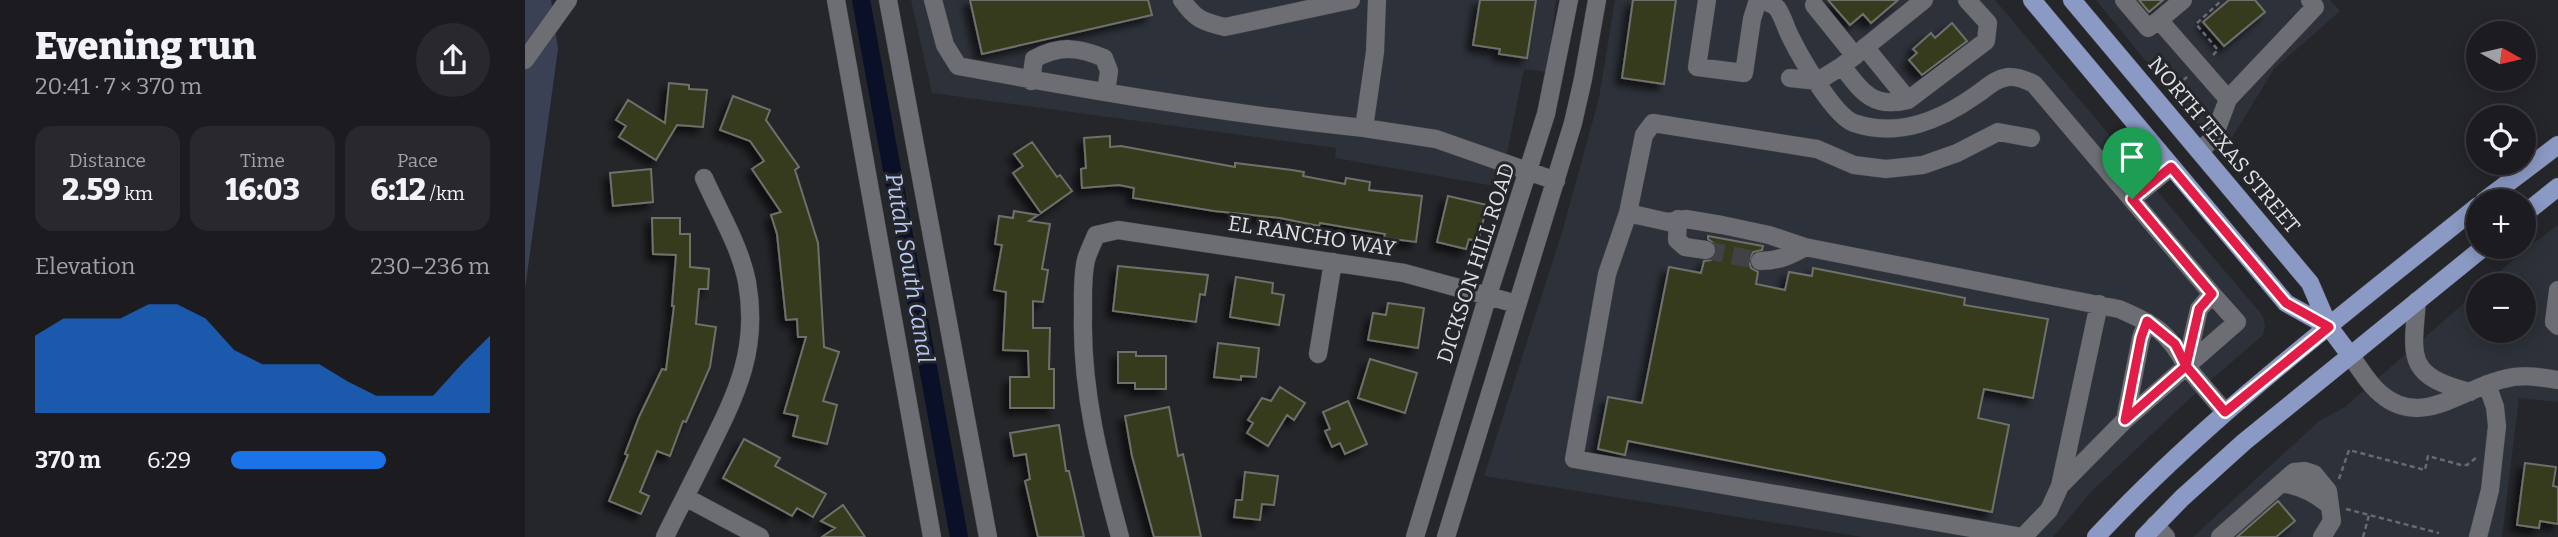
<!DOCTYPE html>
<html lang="en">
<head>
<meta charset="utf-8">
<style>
  :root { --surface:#1c1c20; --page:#29292d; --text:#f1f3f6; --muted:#a0a1a5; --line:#3a3a3e; --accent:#1a73e8 }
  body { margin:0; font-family:Bitter,serif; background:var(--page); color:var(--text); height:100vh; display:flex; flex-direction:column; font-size:26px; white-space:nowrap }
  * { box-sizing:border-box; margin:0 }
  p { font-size:23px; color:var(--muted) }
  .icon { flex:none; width:38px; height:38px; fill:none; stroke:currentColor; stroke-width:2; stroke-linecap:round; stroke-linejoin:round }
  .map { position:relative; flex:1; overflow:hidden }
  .panel { display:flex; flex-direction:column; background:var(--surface); width:525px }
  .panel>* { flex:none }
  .needle { width:46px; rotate:98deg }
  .fabs { position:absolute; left:1941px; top:21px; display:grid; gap:14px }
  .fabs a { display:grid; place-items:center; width:70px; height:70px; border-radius:50%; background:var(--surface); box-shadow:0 4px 18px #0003,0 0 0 2px var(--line); font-size:35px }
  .pin { position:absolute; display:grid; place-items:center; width:60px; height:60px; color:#fff; margin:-72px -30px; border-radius:50% 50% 50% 0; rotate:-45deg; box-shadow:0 0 7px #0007 }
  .pin .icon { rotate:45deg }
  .round { display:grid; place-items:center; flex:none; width:74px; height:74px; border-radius:37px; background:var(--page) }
  .summary { display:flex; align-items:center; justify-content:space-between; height:119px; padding:0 35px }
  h1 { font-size:38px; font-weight:800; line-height:52px }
  .figures { display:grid; grid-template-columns:repeat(3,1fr); gap:10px; height:119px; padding:7px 35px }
  .figures div { display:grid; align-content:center; border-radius:18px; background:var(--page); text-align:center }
  .figures b { font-size:30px; font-weight:800 }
  .figures small { font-size:19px; font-weight:400 }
  .figures p { font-size:19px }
  .chart { height:196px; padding:14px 35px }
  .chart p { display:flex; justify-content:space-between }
  .chart svg { width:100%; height:126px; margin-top:7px; fill:var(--accent); opacity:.7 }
  ul { padding:0 35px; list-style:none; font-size:23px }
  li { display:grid; grid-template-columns:112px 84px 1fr; align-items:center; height:52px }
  li i { height:18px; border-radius:9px; background:var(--accent) }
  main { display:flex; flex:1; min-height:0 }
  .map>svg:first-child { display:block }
  .built { fill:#2d3139 }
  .green { fill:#3a4154 }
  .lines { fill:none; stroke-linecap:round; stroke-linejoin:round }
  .canal { stroke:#091028; stroke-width:18 }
  .building { fill:#353b1c; stroke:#6e706b; stroke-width:2; filter:url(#shadow) }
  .minor-tunnel { stroke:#414246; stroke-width:18; stroke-dasharray:18 9; stroke-linecap:butt }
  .minor-casing { stroke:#404145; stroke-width:19 }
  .major-casing { stroke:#404145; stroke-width:19 }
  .path { stroke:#696a6e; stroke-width:2.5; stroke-dasharray:5 3.5; stroke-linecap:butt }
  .minor { stroke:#6c6e73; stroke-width:18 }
  .major { stroke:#8b9ac4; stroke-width:18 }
  .route-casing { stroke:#fff; stroke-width:14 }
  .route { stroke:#e11d48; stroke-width:9 }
  .labels { text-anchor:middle; stroke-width:6; stroke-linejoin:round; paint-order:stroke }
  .street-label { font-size:21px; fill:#dfe0e3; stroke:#25262a }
  .water-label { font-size:23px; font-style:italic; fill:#b9c9f5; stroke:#25262a }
</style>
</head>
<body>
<main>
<section class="panel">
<div class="summary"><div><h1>Evening run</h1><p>20:41 · 7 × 370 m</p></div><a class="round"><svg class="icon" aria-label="share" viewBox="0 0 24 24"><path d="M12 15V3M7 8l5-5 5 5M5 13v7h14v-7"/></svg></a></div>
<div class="figures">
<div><p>Distance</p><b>2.59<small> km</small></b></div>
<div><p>Time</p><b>16:03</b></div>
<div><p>Pace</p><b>6:12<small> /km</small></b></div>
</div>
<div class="chart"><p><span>Elevation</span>230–236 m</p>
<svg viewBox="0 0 160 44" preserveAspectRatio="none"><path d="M0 44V17L10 11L20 11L30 11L40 6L50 6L60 11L70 22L80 27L90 27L100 27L110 33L120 38L130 38L140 38L150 27L160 17V44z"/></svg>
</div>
<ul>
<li><b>370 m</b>6:29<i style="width:60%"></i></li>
</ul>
</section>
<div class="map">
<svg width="2033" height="537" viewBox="0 0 2033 537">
  <defs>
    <filter id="shadow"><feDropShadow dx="-6" dy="6" stdDeviation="3.5" flood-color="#0009"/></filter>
  </defs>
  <rect width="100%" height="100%" fill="#25262a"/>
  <path class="built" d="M386,0H1031L1022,72L999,69L975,187L810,158L811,148L407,93Z
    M1090,0H1470L1738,316L1740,326L1738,335L1662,401L1565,493L1528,537H1338L959,476L1038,229L1074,98Z
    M1571,0H1805L1815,11L1749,69L1697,154Z
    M2033,225V402L1994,398L1977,537H1668L1794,421L1820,407L1953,291V331H1998V285H1959L2007,244Z"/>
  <path class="green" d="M0,0H26L33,49L0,289Z"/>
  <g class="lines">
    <path class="canal" d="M336,0L434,537"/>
  </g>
  <path class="building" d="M445,0H623L627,15L457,54Z
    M955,0H1011L1002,58L974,54L975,49L948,45Z
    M1108,0H1151L1139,84L1097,78Z
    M1303,0H1373L1346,23L1338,14L1325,25Z
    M1614,0H1638L1624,12Z
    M1704,0H1730L1740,12L1699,46L1678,22Z
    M1427,23L1442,41L1397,75L1384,60L1392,53L1388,49L1406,33L1410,38Z
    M144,83L164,85V89L182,90L178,127L152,125L131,160L94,137L101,126L91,120L103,100L140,123Z
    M208,96L245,110L241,120L274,167L270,170L293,243L299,347L314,352L298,401L312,405L302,444L268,436L273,416L259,413L281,337H273L272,319L261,320L252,234L246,215L256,212L227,169L239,161L225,141L195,130Z
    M585,136V147L596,146L710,167V163L767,170L779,172L778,176L820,184L821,178L845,182L844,190L897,196L891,242L859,238L860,234L795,223L794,226L755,218L689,211L608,198L609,188L594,185L557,188L556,169L561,168L559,138Z
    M507,142L532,177L535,175L547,191L516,213L488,173L498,166L489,154Z
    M126,169L128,202L88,206L85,173Z
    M923,196L962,205L953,242L944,239L941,249L912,242Z
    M489,211L513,215L504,221L525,224L517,269L523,270L518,302L508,301V328H525L524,369H529V408H485V377H504L503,351L478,350L481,292L469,290L477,245L470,244L474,216L488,218Z
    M127,218H155V234H165V267L184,269L183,289H174L171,324L191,327L185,367L161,422L158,421L145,456L132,451L115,492L124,496L116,514L84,501L103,455L100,454L114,417L137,369L141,370L149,306H147L151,255L128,254Z
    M1183,236L1238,246L1237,250L1228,252L1224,261L1226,268L1233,272L1231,284L1260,290L1264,272L1287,276L1288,268L1440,298L1439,305L1523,319L1508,398L1459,389L1453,418L1484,425L1467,512L1103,441L1100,455L1073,449L1083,397L1117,403L1144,267L1176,273L1179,261L1186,260L1192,252L1191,245L1183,239Z
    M593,266L683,275L680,295L675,294L671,322L588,311Z
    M711,277L748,283L747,293L759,295L754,325L705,317Z
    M863,303L899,308L893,348L843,340L848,313L861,315Z
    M693,343L734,348L731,377L716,376V380L689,377Z
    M593,352H611V356H641V389H610V383H593Z
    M845,359L892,373L880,413L833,398Z
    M755,387L780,403L769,420L762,415L743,446L722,433L728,423L723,420L737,398L746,401Z
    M823,401L842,444L820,454L815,443L807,447L800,431L805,429L798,412Z
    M644,407L653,456L658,454L676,537H629L607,456L600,416Z
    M534,425L541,471H544L559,537H513L500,481L505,479L501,454L489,456L485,433Z
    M219,439L255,458L250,466L301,494L288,517L272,508L267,516L198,478Z
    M2000,463L2031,467L2028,486L2033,487V524L2015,521L2014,528L1992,525Z
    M720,472L753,476L749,505L737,504L735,520L709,517L711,500H717Z
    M1753,501L1770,521L1751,537H1712Z
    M318,505L340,537H297L310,528L296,521Z"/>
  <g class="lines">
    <path class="minor-tunnel" d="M1181,250L1235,261"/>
    <defs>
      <path id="minor" d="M311,0L407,537
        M363,0L463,537
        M408,0L420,45L433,66C568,91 703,114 839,128L850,52L852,0
        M657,0C670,19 678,22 700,27L826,0
        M1182,0L1172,67L1219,73L1227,19L1233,0
        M1239,0C1242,2 1249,5 1252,8C1258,16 1261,29 1266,38C1276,58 1309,116 1329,123C1372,138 1416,120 1451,95C1462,88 1469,79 1483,77C1492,76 1501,80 1509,84L1687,294L1674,309L1661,366L1700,412
        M1599,0L1623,28L1634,20
        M1658,0L1634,20L1703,99
        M1289,5L1330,56
        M1340,47L1383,100
        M0,60L43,0
        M1317,66C1337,92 1348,109 1383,100L1461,41L1463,23L1442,0
        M1265,78L1293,81L1317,66L1399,0
        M506,81L509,59C535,45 553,47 579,58L584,71L581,92
        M839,128L911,139L1031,181
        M1506,138L1473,132L1432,153L1398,165L1361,169L1329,165L1292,149L1128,123L1119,135L1103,213L1143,222L1161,219L1197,225L1244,235L1280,247L1594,309C1629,324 1644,332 1661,366
        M1674,151L1688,139L1703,99L1790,7L1785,0
        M1607,199L1646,167
        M1103,213L1082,274L1049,459L1498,537L1524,510L1535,486
        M1153,219L1152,240L1160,247L1181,250
        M1235,261C1253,261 1265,256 1280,247
        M2033,290L2029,322L2033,326
        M1892,301C1887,358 1881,376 1945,392
        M1574,304L1535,486L1600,420
        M1622,322L1616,338L1600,420L1712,322L1687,294
        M793,354L808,262
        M1825,355C1835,368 1843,384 1856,394C1896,429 1938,388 1979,379C1997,374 2015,377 2033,380
        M1757,483C1775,486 1792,494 1805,506
        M160,497L235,537
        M1630,525L1641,537
        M140,537C154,508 169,480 183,451C212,393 234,349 222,282C215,246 194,212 179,178
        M595,537C575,463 556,391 558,314C558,297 557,277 561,260C563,252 568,243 571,235L593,230L879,273L992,304
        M890,537L963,295L1021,114L1044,0
        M921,537L1048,123L1058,79L1072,0
        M1695,537L1769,472L1780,471L1789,474L1803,491L1807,521L1797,537
        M1953,537L1965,490L1972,426L1970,407L1962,384"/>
      <path id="major" d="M1507,0L1761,303L1804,327
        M1547,0L1785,283L1804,327L1825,355
        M1959,201L2033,145
        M1998,215L2033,187
        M1571,537C1686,414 1822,312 1953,206
        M1619,537L1657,498L1719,442L1959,247"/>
    </defs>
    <use href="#minor" class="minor-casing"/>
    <use href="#major" class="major-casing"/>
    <path class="path" d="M1688,55L1693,50L1671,24L1697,0
      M1646,91L1662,77
      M1814,479L1824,450L1900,470L1903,456L1936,465H1942L1952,457
      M1821,509L1914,533
      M1838,537L1844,515"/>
    <use href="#minor" class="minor"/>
    <use href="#major" class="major"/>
  </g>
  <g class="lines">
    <defs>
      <path id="route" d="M1607,199L1687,294L1674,309L1661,366L1650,344L1622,321L1616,338L1600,420L1661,366L1700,412L1804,327L1761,303L1646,167L1607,199"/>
    </defs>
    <use href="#route" class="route-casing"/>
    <use href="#route" class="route"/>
  </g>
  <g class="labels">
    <g class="street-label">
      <text transform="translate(1699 145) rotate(50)" y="7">NORTH TEXAS STREET</text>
      <text transform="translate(787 236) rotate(9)" y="7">EL RANCHO WAY</text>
      <text transform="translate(951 263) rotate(-72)" y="7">DICKSON HILL ROAD</text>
    </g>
    <g class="water-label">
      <text transform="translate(385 268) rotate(80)" y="8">Putah South Canal</text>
    </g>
  </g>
</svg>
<div class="fabs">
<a><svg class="needle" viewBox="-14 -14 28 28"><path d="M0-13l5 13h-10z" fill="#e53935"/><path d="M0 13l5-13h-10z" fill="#a0a1a5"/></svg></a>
<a><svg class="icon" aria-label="locate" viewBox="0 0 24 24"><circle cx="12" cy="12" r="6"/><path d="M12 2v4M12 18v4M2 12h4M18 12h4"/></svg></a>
<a>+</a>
<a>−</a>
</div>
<div class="pin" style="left:1607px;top:199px;background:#1e9e55"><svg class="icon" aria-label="arrive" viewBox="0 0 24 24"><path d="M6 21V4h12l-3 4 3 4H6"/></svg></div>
</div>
</main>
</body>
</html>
